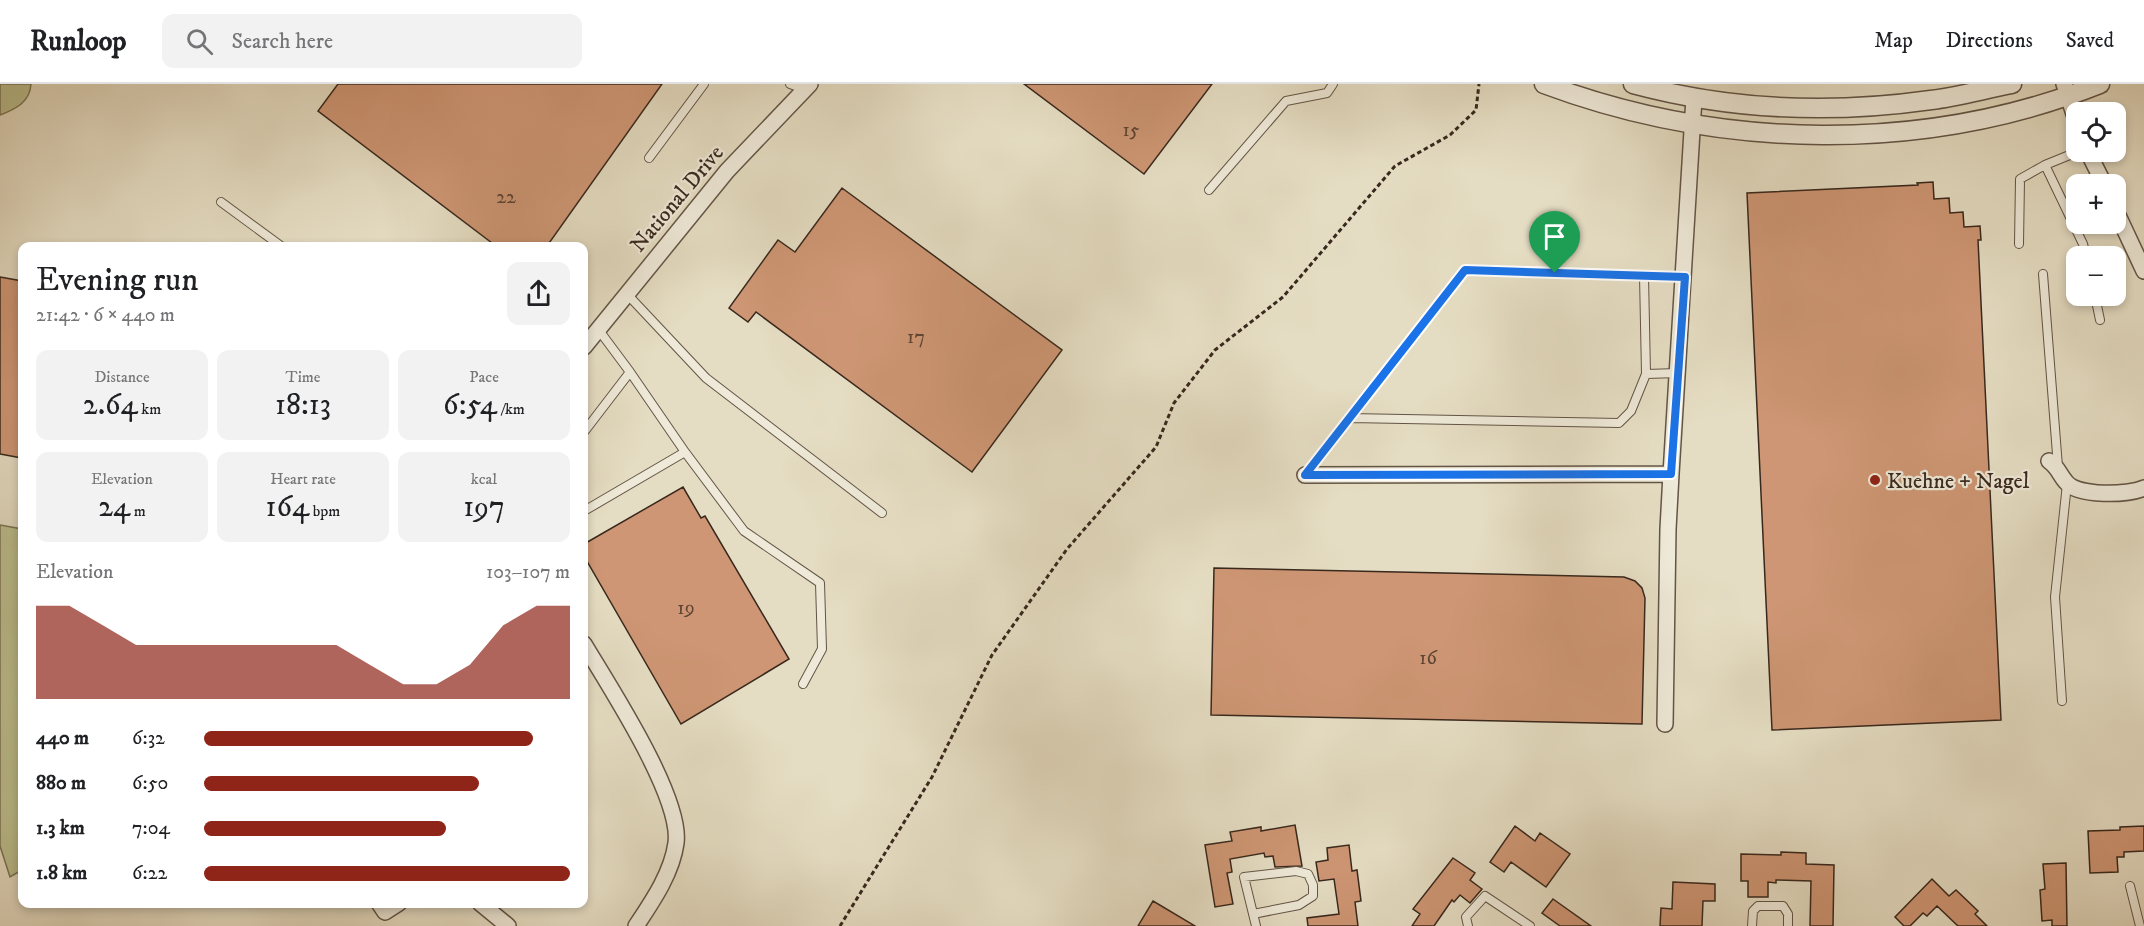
<!DOCTYPE html>
<html lang="en">
<head>
<meta charset="utf-8">
<style>
  :root { --surface:#fff; --page:#f2f2f2; --text:#202124; --muted:#757577; --line:#e0e0e0; --accent:#8f2418 }
  body { margin:0; font-family:"IM FELL DW Pica",serif; background:var(--page); color:var(--text); height:100vh; display:flex; flex-direction:column; font-size:22px; white-space:nowrap }
  * { box-sizing:border-box; margin:0 }
  p { font-size:20px; color:var(--muted) }
  .icon { flex:none; width:33px; height:33px; fill:none; stroke:currentColor; stroke-width:2; stroke-linecap:round; stroke-linejoin:round }
  .map { position:relative; flex:1; overflow:hidden }
  .panel { position:absolute; left:18px; top:158px; width:570px; height:666px; display:flex; flex-direction:column; background:var(--surface); border-radius:12px; box-shadow:0 3px 9px #0003 }
  .panel>* { flex:none }
  .controls { position:absolute; left:2066px; top:18px; display:grid; gap:12px }
  .controls a { display:grid; place-items:center; width:60px; height:60px; border-radius:12px; background:var(--surface); box-shadow:0 3px 9px #0003; font-size:30px }
  .pin { position:absolute; display:grid; place-items:center; width:51px; height:51px; color:#fff; margin:-62px -26px; border-radius:50% 50% 50% 0; rotate:-45deg; box-shadow:0 0 6px #0007 }
  .pin .icon { rotate:45deg }
  .round { display:grid; place-items:center; flex:none; width:63px; height:63px; border-radius:12px; background:var(--page) }
  .summary { display:flex; align-items:center; justify-content:space-between; height:102px; padding:0 18px }
  h1 { font-size:33px; font-weight:600; line-height:45px }
  .figures { display:grid; grid-template-columns:repeat(3,1fr); gap:9px; height:102px; padding:6px 18px }
  .figures div { display:grid; align-content:center; border-radius:12px; background:var(--page); text-align:center }
  .figures b { font-size:30px; font-weight:600 }
  .figures small { font-size:16px; font-weight:400 }
  .figures p { font-size:16px }
  .chart { height:168px; padding:12px 18px }
  .chart p { display:flex; justify-content:space-between }
  .chart svg { width:100%; height:108px; margin-top:6px; fill:var(--accent); opacity:.7 }
  ul { padding:0 18px; list-style:none; font-size:20px }
  li { display:grid; grid-template-columns:96px 72px 1fr; align-items:center; height:45px }
  li i { height:15px; border-radius:8px; background:var(--accent) }
  header { display:flex; align-items:center; gap:36px; box-sizing:border-box; height:84px; padding:0 30px; background:var(--surface); border-bottom:2px solid var(--line) }
  header strong { font-size:28px }
  nav { display:flex; gap:33px; margin-inline-start:auto; font-size:21px }
  .search { width:420px; height:54px; background:var(--page); display:flex; align-items:center; gap:15px; box-sizing:border-box; padding:0 21px; border-radius:12px; color:var(--muted); font-size:22px }
  .map>svg:first-child { display:block }
  .green { fill:#bcbf8f; stroke:#7a7456; stroke-width:1.5 }
  .building { fill:#ce9674; stroke:#38281d; stroke-width:1.5 }
  .lines { fill:none; stroke-linecap:round; stroke-linejoin:round }
  .service-casing { stroke:#635546; stroke-width:10 }
  .minor-casing { stroke:#635546; stroke-width:18 }
  .tertiary-casing { stroke:#635546; stroke-width:21 }
  .path { stroke:#38281d; stroke-width:3; stroke-dasharray:4.5 3; stroke-linecap:butt }
  .service { stroke:#eee9d8; stroke-width:8 }
  .minor { stroke:#eee9d8; stroke-width:15 }
  .tertiary { stroke:#eee9d8; stroke-width:18 }
  .route-casing { stroke:#fff; stroke-width:12 }
  .route { stroke:#1a73e8; stroke-width:8 }
  .poi-dot { fill:#8f2418; stroke:#eee9d8; stroke-width:2 }
  .labels { text-anchor:middle; stroke-width:4.5; stroke-linejoin:round; paint-order:stroke }
  .number-label { font-size:20px; fill:#5e4433 }
  .street-label { font-size:22px; fill:#38281d; stroke:#eee9d8 }
  .poi-label { font-size:22px; fill:#38281d; stroke:#eee9d8; text-anchor:start }
</style>
</head>
<body>
<header>
<strong>Runloop</strong>
<div class="search"><svg class="icon" aria-label="search" viewBox="0 0 24 24"><circle cx="10" cy="10" r="6"/><path d="M15 15l6 6"/></svg>Search here</div>
<nav><a>Map</a><a>Directions</a><a>Saved</a></nav>
</header>
<div class="map">
<svg width="2144" height="842" viewBox="0 0 2144 842">
  <rect width="100%" height="100%" fill="#e5ddc3"/>
  <filter id="stains"><feTurbulence type="fractalNoise" baseFrequency=".00333" numOctaves="4"/><feColorMatrix values="0 0 0 0 .2 0 0 0 0 .09 0 0 0 0 .02 0 0 0 .5 -.17"/></filter>
  <radialGradient id="worn" r=".72"><stop offset=".6" stop-color="#630" stop-opacity="0"/><stop offset="1" stop-color="#630" stop-opacity=".3"/></radialGradient>
  <path class="green" d="M0,0H31C30,18 16,25 0,31Z
    M0,441L22,445V786L10,793L0,762Z"/>
  <path class="building" d="M338,0H662L547,162H496L318,27Z
    M1024,0H1212L1144,90Z
    M1933,98L1934,115L1949,114L1950,129L1963,128L1964,143L1980,142L1981,156H1978L2001,636L1772,646L1747,109L1918,101L1917,99Z
    M842,104L1062,266L972,388L756,228L748,238L729,224L778,156L795,168Z
    M0,193L22,197V374L0,370Z
    M683,403L701,434L705,432L789,575L681,640L584,472V460Z
    M1214,484L1624,493L1635,497L1642,504L1645,514L1642,640L1211,631Z
    M1295,741L1302,782L1275,783L1273,772L1265,773L1264,769L1230,775L1232,788L1227,789L1233,820L1215,823L1205,761L1232,757L1230,748L1261,743V747Z
    M1515,742L1535,757L1540,749L1570,770L1546,803L1511,778L1504,788L1490,778Z
    M2144,742V767L2124,768V773H2117L2118,788L2090,789L2088,747L2120,746V743Z
    M1349,761L1352,787L1357,786L1361,817L1355,818L1358,842H1308L1307,834L1339,830L1334,795L1319,797L1316,778L1328,776L1327,764Z
    M1781,768L1806,769V780L1834,781L1833,842H1810L1811,797L1776,796V799L1768,798V813H1748V797H1741V770L1781,771Z
    M1453,774L1475,789L1470,796L1482,805L1470,819L1460,811L1454,818L1452,816L1434,842H1412L1420,830L1413,825Z
    M2066,779L2067,842H2052V836L2042,837L2040,806L2045,805L2043,780Z
    M1932,795L1949,812L1956,806L1978,827L1975,830L1987,842H1958L1937,822L1927,832L1923,829L1910,842H1904L1895,833Z
    M1673,798L1715,800V817H1703L1702,842H1660L1661,824L1672,825Z
    M1553,815L1591,842H1560L1542,829Z
    M1153,817L1195,842H1138Z"/>
  <g class="lines">
    <defs>
      <path id="service" d="M790,0L804,5
        M2077,68L2045,81L2083,160L2086,172
        M649,74L704,0
        M1209,106L1286,17L1327,9L1333,0
        M221,118L281,162
        M2019,160L2020,95L2045,81
        M2043,190L2058,383
        M1644,192L1646,290
        M627,210L706,294L882,429
        M2095,212L2100,236
        M630,288L685,368
        M1350,334L1619,339L1631,327L1646,290L1678,289
        M584,348L630,288L598,245
        M1306,390L1465,186L1683,193
        M584,427L685,368L744,447L820,499L822,565L803,600
        M2062,617L2055,513L2067,400
        M2130,802L2140,842
        M1253,830L1299,821L1313,812V801L1308,790L1296,787L1244,793L1256,842
        M1468,842L1466,833L1485,812L1530,842
        M1752,842L1753,827L1758,822H1783L1788,830V842"/>
      <path id="minor" d="M2064,0L2076,36
        M2088,68L2104,100
        M2115,125L2144,187
        M584,263L727,87L810,0
        M2049,377C2058,383 2059,390 2066,398C2078,413 2128,411 2144,404
        M1671,390L1694,14
        M1305,391L1671,390L1668,445L1665,640
        M584,560C609,602 682,713 676,759C672,789 652,818 636,842
        M379,819L385,828L399,819
        M480,819L508,842"/>
      <path id="tertiary" d="M1544,0C1721,66 1924,70 2100,0
        M1633,0C1730,26 1832,30 1931,16C1958,13 1985,5 2012,0"/>
    </defs>
    <use href="#service" class="service-casing"/>
    <use href="#minor" class="minor-casing"/>
    <use href="#tertiary" class="tertiary-casing"/>
    <path class="path" d="M840,842L932,693L992,571L1067,465L1156,363L1174,319L1215,266L1283,213L1395,82L1450,51L1476,26L1479,0"/>
    <use href="#service" class="service"/>
    <use href="#minor" class="minor"/>
    <use href="#tertiary" class="tertiary"/>
  </g>
  <g class="lines">
    <defs>
      <path id="route" d="M1465,186L1685,193L1671,390L1305,391Z"/>
    </defs>
    <use href="#route" class="route-casing"/>
    <use href="#route" class="route"/>
  </g>
  <circle class="poi-dot" cx="1875" cy="396" r="6"/>
  <g class="labels">
    <g class="number-label">
      <text x="1131" y="52">15</text>
      <text x="506" y="119">22</text>
      <text x="916" y="259">17</text>
      <text x="686" y="530">19</text>
      <text x="1428" y="580">16</text>
    </g>
    <g class="street-label">
      <text transform="translate(676 114) rotate(-50)" y="8">National Drive</text>
    </g>
    <g class="poi-label">
      <text x="1887" y="404">Kuehne + Nagel</text>
    </g>
  </g>
  <rect width="100%" height="100%" filter="url(#stains)"/>
  <rect width="100%" height="100%" fill="url(#worn)"/>
</svg>
<div class="controls">
<a><svg class="icon" aria-label="locate" viewBox="0 0 24 24"><circle cx="12" cy="12" r="6"/><path d="M12 2v4M12 18v4M2 12h4M18 12h4"/></svg></a>
<a>+</a>
<a>−</a>
</div>
<div class="pin" style="left:1555px;top:189px;background:#1e9e55"><svg class="icon" aria-label="arrive" viewBox="0 0 24 24"><path d="M6 21V4h12l-3 4 3 4H6"/></svg></div>
<section class="panel">
<div class="summary"><div><h1>Evening run</h1><p>21:42 · 6 × 440 m</p></div><a class="round"><svg class="icon" aria-label="share" viewBox="0 0 24 24"><path d="M12 15V3M7 8l5-5 5 5M5 13v7h14v-7"/></svg></a></div>
<div class="figures">
<div><p>Distance</p><b>2.64<small> km</small></b></div>
<div><p>Time</p><b>18:13</b></div>
<div><p>Pace</p><b>6:54<small> /km</small></b></div>
</div>
<div class="figures">
<div><p>Elevation</p><b>24<small> m</small></b></div>
<div><p>Heart rate</p><b>164<small> bpm</small></b></div>
<div><p>kcal</p><b>197</b></div>
</div>
<div class="chart"><p><span>Elevation</span>103–107 m</p>
<svg viewBox="0 0 160 44" preserveAspectRatio="none"><path d="M0 44V6L10 6L20 14L30 22L40 22L50 22L60 22L70 22L80 22L90 22L100 30L110 38L120 38L130 30L140 14L150 6L160 6V44z"/></svg>
</div>
<ul>
<li><b>440 m</b>6:32<i style="width:90%"></i></li>
<li><b>880 m</b>6:50<i style="width:75%"></i></li>
<li><b>1.3 km</b>7:04<i style="width:66%"></i></li>
<li><b>1.8 km</b>6:22<i style="width:100%"></i></li>
</ul>
</section>
</div>
</body>
</html>
